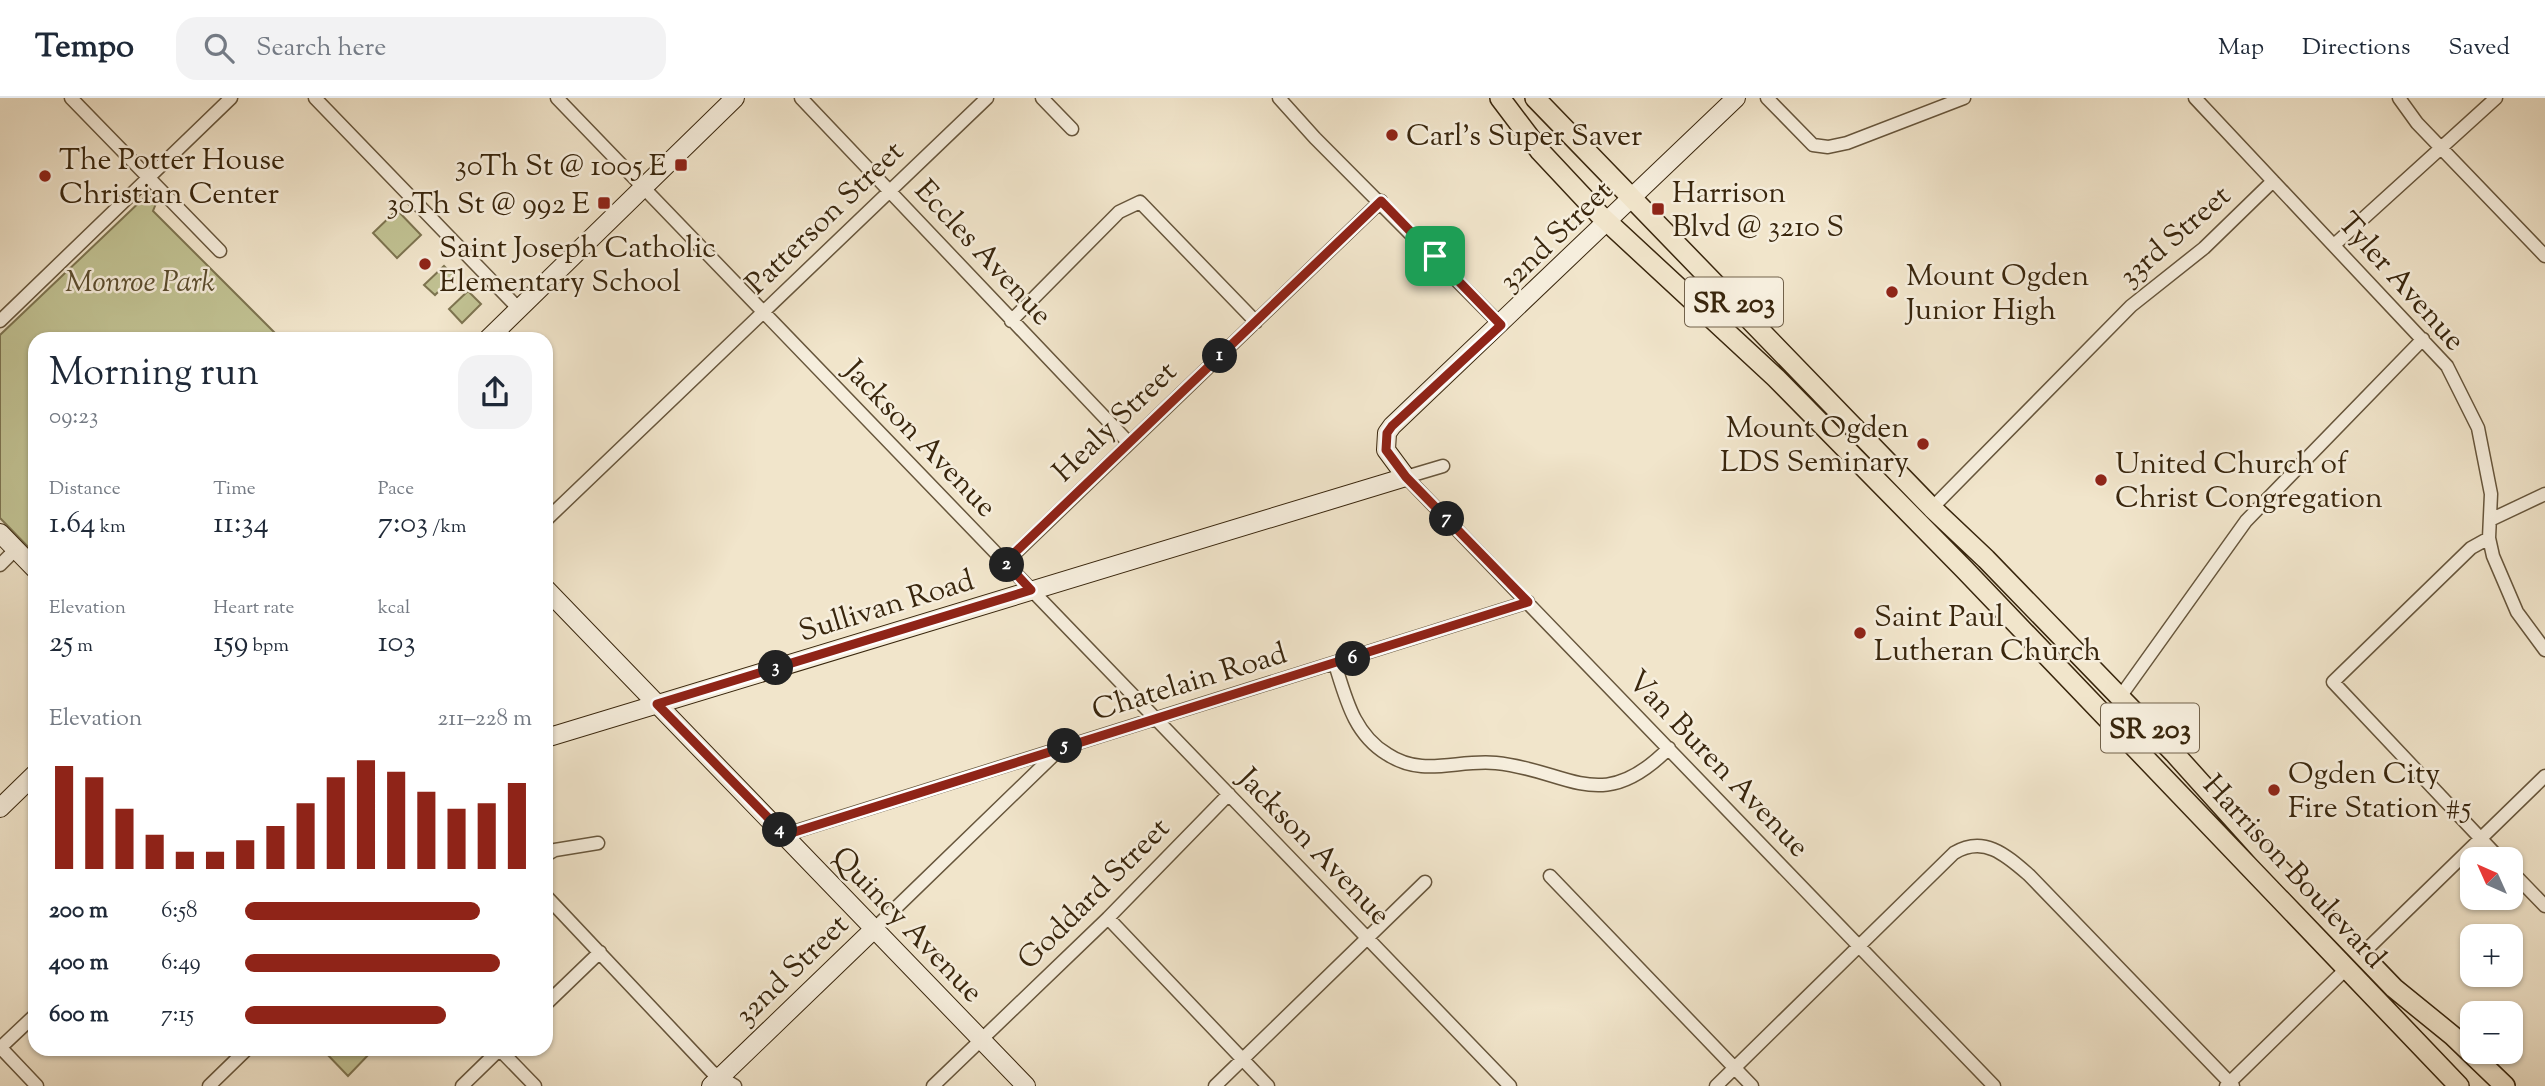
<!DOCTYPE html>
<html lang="en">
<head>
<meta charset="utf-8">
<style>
  :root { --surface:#fff; --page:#f2f2f3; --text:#1f2937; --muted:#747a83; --line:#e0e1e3; --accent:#8f2418 }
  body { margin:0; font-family:"Sorts Mill Goudy",serif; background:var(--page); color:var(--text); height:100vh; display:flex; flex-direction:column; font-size:26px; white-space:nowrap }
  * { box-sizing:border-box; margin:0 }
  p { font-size:23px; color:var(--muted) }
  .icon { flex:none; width:38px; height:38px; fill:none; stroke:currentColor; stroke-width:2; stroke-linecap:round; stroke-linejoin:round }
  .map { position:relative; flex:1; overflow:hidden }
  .details { position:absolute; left:28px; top:234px; width:525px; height:724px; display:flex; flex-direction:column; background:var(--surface); border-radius:21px; box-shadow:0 2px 5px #0004 }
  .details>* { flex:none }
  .needle { width:46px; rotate:315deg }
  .tools { position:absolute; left:2460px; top:749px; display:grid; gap:14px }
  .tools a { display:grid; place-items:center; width:63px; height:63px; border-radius:14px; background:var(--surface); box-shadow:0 2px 5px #0004; font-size:35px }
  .pin { position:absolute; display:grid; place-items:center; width:60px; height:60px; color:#fff; margin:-30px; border-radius:14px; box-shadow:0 4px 10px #0006 }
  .km { position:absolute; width:35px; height:35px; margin:-18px; border-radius:50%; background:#222; color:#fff; font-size:19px; line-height:35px; text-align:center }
  .round { display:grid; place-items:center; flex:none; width:74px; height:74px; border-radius:21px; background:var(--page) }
  .summary { display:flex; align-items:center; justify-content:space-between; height:119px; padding:0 21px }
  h1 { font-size:38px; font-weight:600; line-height:52px }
  .metrics { display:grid; grid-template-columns:repeat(3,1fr); gap:10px; height:119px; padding:7px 21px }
  .metrics div { display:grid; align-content:center }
  .metrics b { font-size:30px; font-weight:600 }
  .metrics small { font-size:19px; font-weight:400 }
  .metrics p { font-size:19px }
  .chart { height:196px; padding:14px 21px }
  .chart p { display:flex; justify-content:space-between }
  .chart svg { width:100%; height:126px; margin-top:7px; stroke:var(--accent); stroke-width:6 }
  ul { padding:0 21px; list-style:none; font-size:23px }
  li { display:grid; grid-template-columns:112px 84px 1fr; align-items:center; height:52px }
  li i { height:18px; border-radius:9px; background:var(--accent) }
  header { display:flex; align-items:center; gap:42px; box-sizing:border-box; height:98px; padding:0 35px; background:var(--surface); border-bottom:2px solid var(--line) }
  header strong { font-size:33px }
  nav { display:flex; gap:38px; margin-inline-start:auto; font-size:24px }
  .search { width:490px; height:63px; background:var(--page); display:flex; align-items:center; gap:18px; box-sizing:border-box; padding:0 24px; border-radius:21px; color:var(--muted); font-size:26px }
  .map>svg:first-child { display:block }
  .green { fill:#c1c293; stroke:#7d7450; stroke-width:2 }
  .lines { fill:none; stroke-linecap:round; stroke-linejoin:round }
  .street-casing { stroke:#67563c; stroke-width:15 }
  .secondary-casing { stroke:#39260d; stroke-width:20 }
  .primary-casing { stroke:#39260d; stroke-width:22 }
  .street { stroke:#f6eedd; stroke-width:12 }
  .secondary { stroke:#f6eedd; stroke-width:18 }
  .primary { stroke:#f1e5cb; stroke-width:19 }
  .route-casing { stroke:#fff; stroke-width:14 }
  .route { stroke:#8f2418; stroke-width:9 }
  .poi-dot { fill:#8f2418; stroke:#f6eedd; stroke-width:2.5 }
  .labels { text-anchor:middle; stroke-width:5; stroke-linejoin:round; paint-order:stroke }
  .shield { fill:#f6eedd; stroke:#72624b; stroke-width:2 }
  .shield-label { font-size:28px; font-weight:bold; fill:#39260d }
  .poi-label { font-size:30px; fill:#39260d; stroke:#f6eedd; text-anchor:start }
  .street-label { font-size:30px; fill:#39260d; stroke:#f6eedd }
  .park-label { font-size:30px; font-style:italic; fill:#5b4d2e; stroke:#f6eedd }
</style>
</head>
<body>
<header>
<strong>Tempo</strong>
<div class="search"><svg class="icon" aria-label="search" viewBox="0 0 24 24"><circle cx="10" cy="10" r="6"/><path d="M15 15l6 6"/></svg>Search here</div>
<nav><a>Map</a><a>Directions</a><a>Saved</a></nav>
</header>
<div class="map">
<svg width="2545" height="988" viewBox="0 0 2545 988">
  <rect width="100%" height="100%" fill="#f1e5cb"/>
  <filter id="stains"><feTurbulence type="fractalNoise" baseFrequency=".00286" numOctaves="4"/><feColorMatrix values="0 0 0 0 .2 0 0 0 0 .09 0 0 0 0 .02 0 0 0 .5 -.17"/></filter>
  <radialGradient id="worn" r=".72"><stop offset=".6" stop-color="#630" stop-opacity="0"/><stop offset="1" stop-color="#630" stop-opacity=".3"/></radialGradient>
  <path class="green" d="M147,97L157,103L153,113L281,241L35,242V456L0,420V237Z
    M397,112L421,137L397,160L373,135Z
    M444,168L454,178L435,197L424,187Z
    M468,193L481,206L462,225L449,211Z
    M323,952H373L348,978Z"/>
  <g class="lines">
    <defs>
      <path id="street" d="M71,0L220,153
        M315,0L519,211
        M557,0L1510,988
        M801,0L1129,345
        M1042,0L1072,31
        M1279,0L1315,40L1501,227
        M1767,0L1813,47L1828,49L1847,45L1964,0
        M2195,0L2447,268L2478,330L2491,396L2489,440L2493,458L2517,514L2545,552
        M2399,0L2417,25L2545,158
        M2334,147L2496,0
        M0,223L231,0
        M1011,223L1119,114L1140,104L1256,224
        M1443,368L1406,379L1994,988
        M1932,410L2131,208L2204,150L2273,83
        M546,422L987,0
        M2490,422L2545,396
        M2489,440L2471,450L2333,584L2500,761
        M1005,465L1381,103
        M0,467L16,451
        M1335,566C1346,601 1354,636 1387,656C1423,680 1457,661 1496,665C1569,672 1601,719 1669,650
        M2120,599L2246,423L2423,241
        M784,737L1528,504
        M546,757L555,752L598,745
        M2511,773L2545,808
        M1550,778L1752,988
        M546,798L712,974L735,988
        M1108,820L1268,988
        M873,832L1059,652
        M2362,856L2545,678
        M546,906L600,854
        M0,949L37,988
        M0,950L35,917
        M500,952L535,988
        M209,988L245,953
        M462,988L499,952
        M933,988L1108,820L1229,696
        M1215,988L1425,784
        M1716,988L1954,755C1984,737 2006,757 2029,777L2233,988
        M2226,988L2345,872"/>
      <path id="secondary" d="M487,242L735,0
        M0,435L35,471
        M546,491L1026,988
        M546,640L1406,379L1386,352L1387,335L1392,328L1736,0
        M0,710L35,676
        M711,988L873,832"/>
      <path id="primary" d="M1500,0L1540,53L1599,116L1776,280L1964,471L2459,988
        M1535,0L1932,410L1986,461L2174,655L2263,754L2394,890L2453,938L2505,988"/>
    </defs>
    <use href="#street" class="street-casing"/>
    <use href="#secondary" class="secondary-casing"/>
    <use href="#primary" class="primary-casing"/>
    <use href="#street" class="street"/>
    <use href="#secondary" class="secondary"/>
    <use href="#primary" class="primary"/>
  </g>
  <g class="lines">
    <defs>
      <path id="route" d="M1381,103L1501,227L1392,328L1387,335L1386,352L1406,379L1528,504L785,737L657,606L1031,492L1005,464Z"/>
    </defs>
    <use href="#route" class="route-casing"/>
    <use href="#route" class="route"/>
  </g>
  <g class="poi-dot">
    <circle cx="1392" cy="37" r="7"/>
    <rect x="674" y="60" width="14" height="14" rx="3.5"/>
    <circle cx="45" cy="78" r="7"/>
    <rect x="597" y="98" width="14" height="14" rx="3.5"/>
    <rect x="1651" y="104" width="14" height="14" rx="3.5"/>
    <circle cx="425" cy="166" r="7"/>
    <circle cx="1892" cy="194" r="7"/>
    <circle cx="1923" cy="346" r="7"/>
    <circle cx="2101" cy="382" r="7"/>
    <circle cx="1860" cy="535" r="7"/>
    <circle cx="2274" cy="692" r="7"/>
  </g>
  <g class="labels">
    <g class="shield">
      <rect x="1685" y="179.5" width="98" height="49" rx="5"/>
      <rect x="2101" y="605.5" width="98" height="49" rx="5"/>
    </g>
    <g class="shield-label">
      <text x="1734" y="214">SR 203</text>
      <text x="2150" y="640">SR 203</text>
    </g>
    <g class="poi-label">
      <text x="1406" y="47">Carl's Super Saver</text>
      <text x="59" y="71">The Potter House<tspan x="59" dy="34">Christian Center</tspan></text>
      <text x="667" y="77" text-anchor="end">30Th St @ 1005 E</text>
      <text x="1672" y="104">Harrison<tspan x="1672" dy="34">Blvd @ 3210 S</tspan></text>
      <text x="590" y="115" text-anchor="end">30Th St @ 992 E</text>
      <text x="439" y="159">Saint Joseph Catholic<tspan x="439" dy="34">Elementary School</tspan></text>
      <text x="1906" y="187">Mount Ogden<tspan x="1906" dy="34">Junior High</tspan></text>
      <text x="1909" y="339" text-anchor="end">Mount Ogden<tspan x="1909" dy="34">LDS Seminary</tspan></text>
      <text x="2115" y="375">United Church of<tspan x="2115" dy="34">Christ Congregation</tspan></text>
      <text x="1874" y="528">Saint Paul<tspan x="1874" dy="34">Lutheran Church</tspan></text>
      <text x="2288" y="685">Ogden City<tspan x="2288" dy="34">Fire Station #5</tspan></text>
    </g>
    <g class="street-label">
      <text transform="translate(824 119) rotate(-44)" y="10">Patterson Street</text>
      <text transform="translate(1555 137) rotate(-44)" y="10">32nd Street</text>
      <text transform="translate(2174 137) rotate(-41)" y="10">33rd Street</text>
      <text transform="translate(984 154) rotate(47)" y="10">Eccles Avenue</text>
      <text transform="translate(2402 183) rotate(48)" y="10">Tyler Avenue</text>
      <text transform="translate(1114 323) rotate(-44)" y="10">Healy Street</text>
      <text transform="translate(921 340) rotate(46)" y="10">Jackson Avenue</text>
      <text transform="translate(886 507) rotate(-17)" y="10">Sullivan Road</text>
      <text transform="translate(1189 583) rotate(-17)" y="10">Chatelain Road</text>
      <text transform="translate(1719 665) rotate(46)" y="10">Van Buren Avenue</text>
      <text transform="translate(1315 748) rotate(46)" y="10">Jackson Avenue</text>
      <text transform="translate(2295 773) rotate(47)" y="10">Harrison Boulevard</text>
      <text transform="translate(1093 795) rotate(-45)" y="10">Goddard Street</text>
      <text transform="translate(908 826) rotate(46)" y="10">Quincy Avenue</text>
      <text transform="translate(791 871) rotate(-44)" y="10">32nd Street</text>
    </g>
    <g class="park-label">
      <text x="140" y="193">Monroe Park</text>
    </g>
  </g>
  <rect width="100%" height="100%" filter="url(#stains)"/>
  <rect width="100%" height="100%" fill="url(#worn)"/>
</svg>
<div class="tools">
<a><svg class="needle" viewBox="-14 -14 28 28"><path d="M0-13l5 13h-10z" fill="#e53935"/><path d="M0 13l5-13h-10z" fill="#747a83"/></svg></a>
<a>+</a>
<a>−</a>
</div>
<div class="pin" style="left:1435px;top:158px;background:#1e9e55"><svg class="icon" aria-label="arrive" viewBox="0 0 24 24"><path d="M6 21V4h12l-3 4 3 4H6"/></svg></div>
<b class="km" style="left:1220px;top:258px">1</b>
<b class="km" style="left:1007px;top:467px">2</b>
<b class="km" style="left:776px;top:570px">3</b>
<b class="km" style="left:780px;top:732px">4</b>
<b class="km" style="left:1065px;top:648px">5</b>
<b class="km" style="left:1353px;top:561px">6</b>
<b class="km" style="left:1447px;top:421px">7</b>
<section class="details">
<div class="summary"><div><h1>Morning run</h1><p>09:23</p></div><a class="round"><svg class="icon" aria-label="share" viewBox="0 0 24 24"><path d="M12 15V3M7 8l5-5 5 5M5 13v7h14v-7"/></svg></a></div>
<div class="metrics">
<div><p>Distance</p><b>1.64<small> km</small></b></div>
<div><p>Time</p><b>11:34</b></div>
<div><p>Pace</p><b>7:03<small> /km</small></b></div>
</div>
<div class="metrics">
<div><p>Elevation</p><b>25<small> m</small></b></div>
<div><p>Heart rate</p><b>159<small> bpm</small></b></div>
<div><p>kcal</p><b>103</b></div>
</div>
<div class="chart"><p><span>Elevation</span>211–228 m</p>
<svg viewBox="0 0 160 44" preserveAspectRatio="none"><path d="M5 44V8M15 44V12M25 44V23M35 44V32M45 44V38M55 44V38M65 44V34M75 44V29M85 44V21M95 44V12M105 44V6M115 44V10M125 44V17M135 44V23M145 44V21M155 44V14"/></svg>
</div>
<ul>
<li><b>200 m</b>6:58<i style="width:82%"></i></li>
<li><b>400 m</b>6:49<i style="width:89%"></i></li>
<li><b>600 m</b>7:15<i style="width:70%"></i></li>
</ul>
</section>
</div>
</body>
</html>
